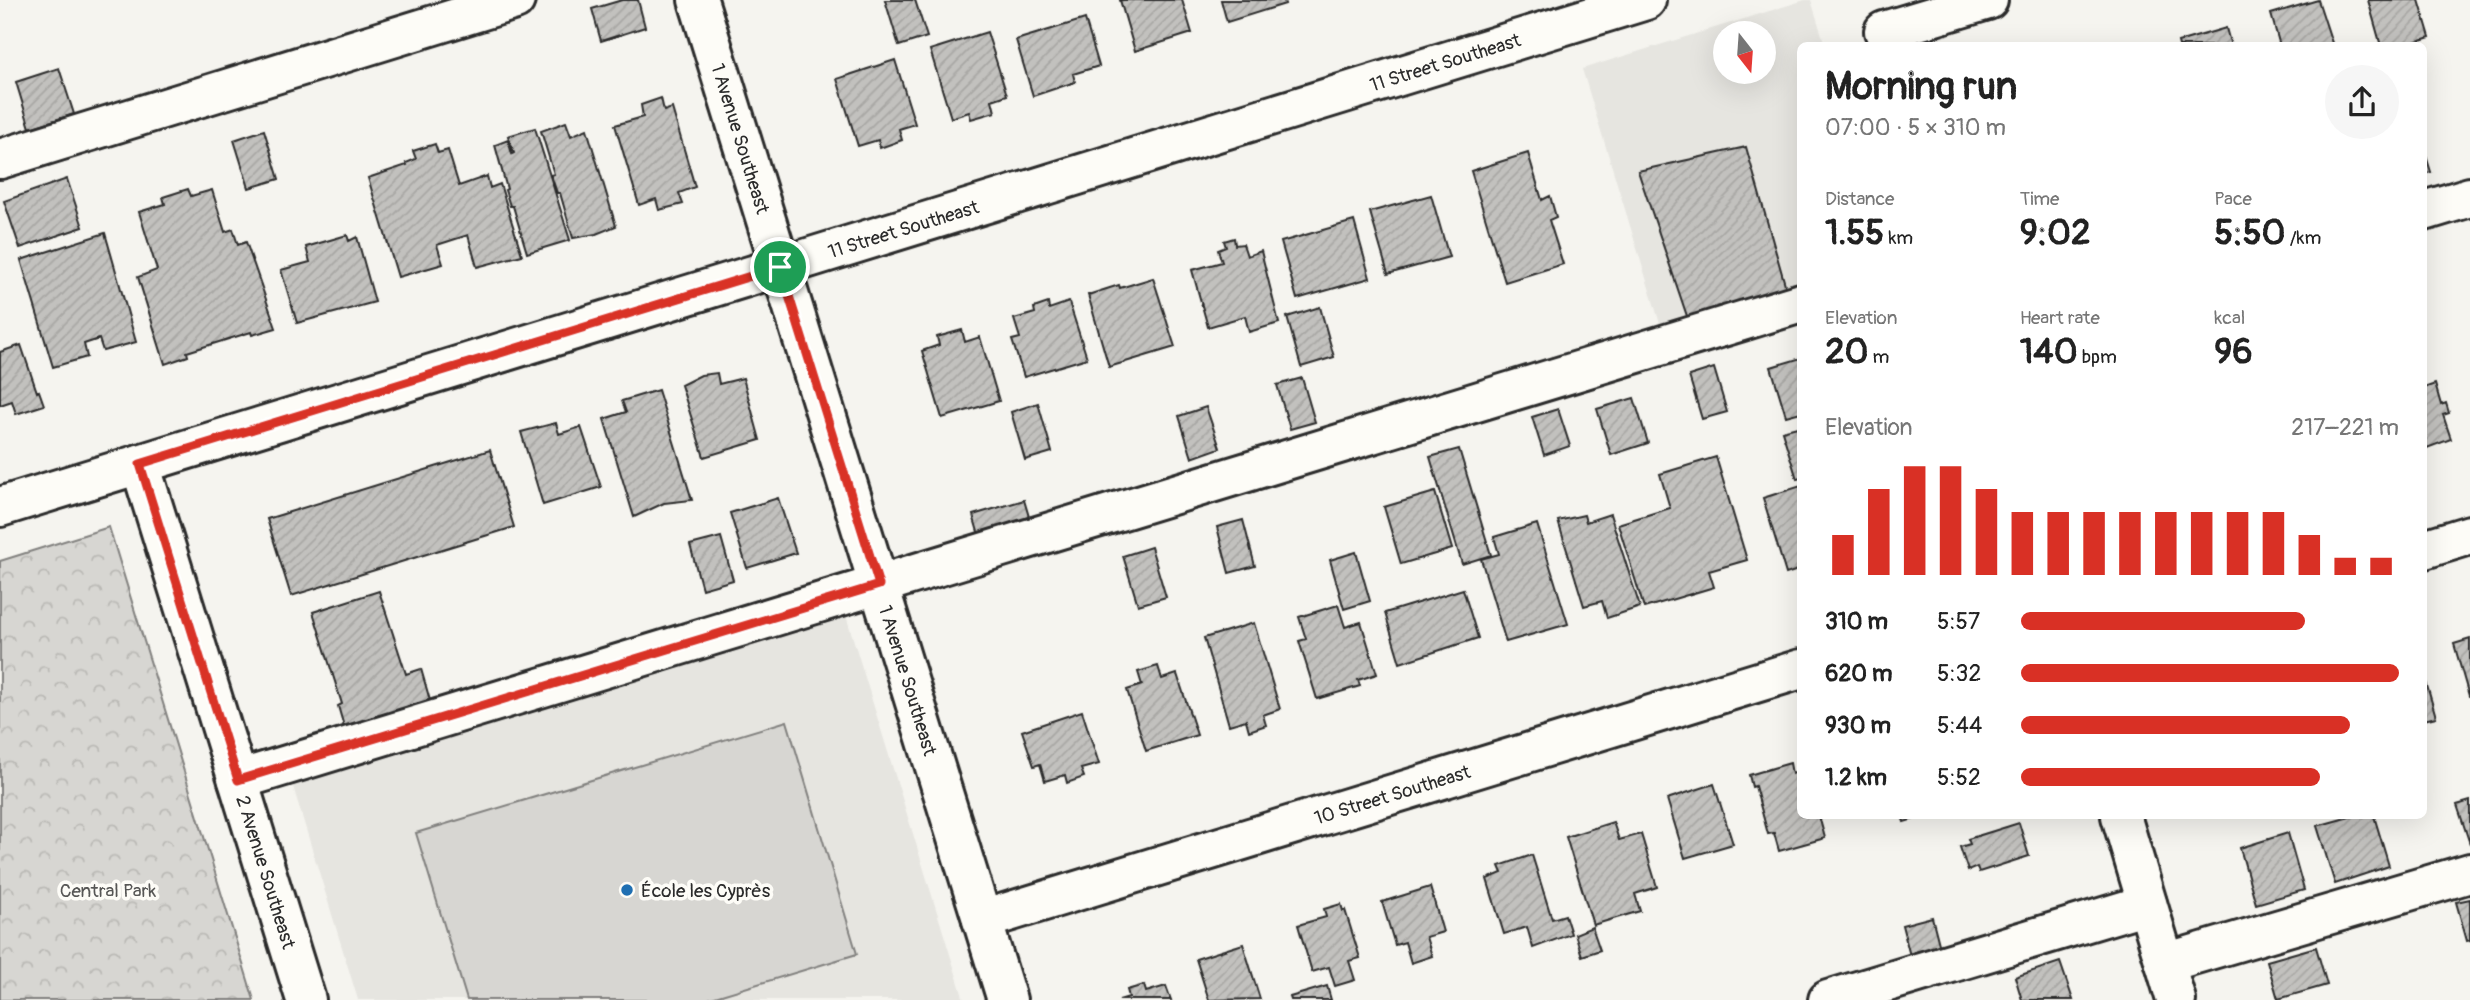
<!DOCTYPE html>
<html lang="en">
<head>
<meta charset="utf-8">
<style>
  :root { --surface:#fff; --page:#f6f6f6; --text:#222; --muted:#767676; --accent:#d93025 }
  body { margin:0; font-family:Pangolin,sans-serif; background:var(--page); color:var(--text); height:100vh; display:flex; flex-direction:column; font-size:26px; white-space:nowrap }
  * { box-sizing:border-box; margin:0 }
  p { font-size:23px; color:var(--muted) }
  .icon { flex:none; width:38px; height:38px; fill:none; stroke:currentColor; stroke-width:2; stroke-linecap:round; stroke-linejoin:round }
  .map { position:relative; flex:1; overflow:hidden }
  .panel { position:absolute; left:1797px; top:42px; width:630px; height:777px; display:flex; flex-direction:column; background:var(--surface); border-radius:10px; box-shadow:0 7px 28px #0002 }
  .panel>* { flex:none }
  .needle { width:46px; rotate:163deg }
  .buttons { position:absolute; left:1713px; top:21px; display:grid; gap:14px }
  .buttons a { display:grid; place-items:center; width:63px; height:63px; border-radius:50%; background:var(--surface); box-shadow:0 7px 28px #0002; font-size:35px }
  .pin { position:absolute; display:grid; place-items:center; width:60px; height:60px; color:#fff; margin:-30px; border:4px solid #fff; border-radius:50%; box-shadow:0 2px 7px #0007 }
  .round { display:grid; place-items:center; flex:none; width:74px; height:74px; border-radius:37px; background:var(--page) }
  .summary { display:flex; align-items:center; justify-content:space-between; height:119px; padding:0 28px }
  h1 { font-size:38px; font-weight:700; line-height:52px }
  .figures { display:grid; grid-template-columns:repeat(3,1fr); gap:10px; height:119px; padding:7px 28px }
  .figures div { display:grid; align-content:center }
  .figures b { font-size:35px; font-weight:700 }
  .figures small { font-size:19px; font-weight:400 }
  .figures p { font-size:19px }
  .chart { height:196px; padding:14px 28px }
  .chart p { display:flex; justify-content:space-between }
  .chart svg { width:100%; height:126px; margin-top:7px; stroke:var(--accent); stroke-width:6 }
  ul { padding:0 28px; list-style:none; font-size:23px }
  li { display:grid; grid-template-columns:112px 84px 1fr; align-items:center; height:52px }
  li i { height:18px; border-radius:9px; background:var(--accent) }
  .map>svg:first-child { display:block }
  .built { fill:#e6e5e0; fill-rule:evenodd }
  .green { fill:#d7d6d2; stroke:#81807e; stroke-width:2 }
  .park { fill:url(#park-crowns); stroke:#81807e; stroke-width:2 }
  .building { fill:url(#building-hatch); stroke:#2b2b2b; stroke-width:2 }
  .lines { fill:none; stroke-linecap:round; stroke-linejoin:round }
  .minor-casing { stroke:#2b2b2b; stroke-width:44 }
  .minor { stroke:#fdfcf7; stroke-width:38 }
  .route-casing { stroke:#fff; stroke-width:14 }
  .route { stroke:#d93025; stroke-width:9 }
  .poi-dot { fill:#1f6fb2; stroke:#fdfcf7; stroke-width:2.5 }
  .labels { text-anchor:middle; stroke-width:7; stroke-linejoin:round; paint-order:stroke }
  .street-label { font-size:19px; fill:#2b2b2b; stroke:#fdfcf7 }
  .park-label { font-size:19px; fill:#565655; stroke:#fdfcf7 }
  .poi-label { font-size:19px; fill:#2b2b2b; stroke:#fdfcf7; text-anchor:start }
</style>
</head>
<body>
<div class="map">
<svg width="2470" height="1000" viewBox="0 0 2470 1000">
  <defs>
    <pattern id="park-crowns" width="20" height="18" patternUnits="userSpaceOnUse" patternTransform="scale(1.75)"><rect width="20" height="18" fill="#d7d6d2"/><path d="M2 6a3 3 0 1 1 6 0M12 15a3 3 0 1 1 6 0" fill="none" stroke="#b9b8b4"/></pattern>
    <pattern id="building-hatch" width="6" height="6" patternUnits="userSpaceOnUse" patternTransform="scale(1.75)"><rect width="6" height="6" fill="#c2c1be"/><path d="M-1 1l2-2M0 6l6-6M5 7l2-2" fill="none" stroke="#a7a6a3"/></pattern>
  </defs>
  <rect width="100%" height="100%" fill="#f5f4ef"/>
  <filter id="ink" filterUnits="userSpaceOnUse"><feTurbulence type="fractalNoise" baseFrequency=".0143" numOctaves="2"/><feDisplacementMap in="SourceGraphic" scale="14" xChannelSelector="R" yChannelSelector="G"/><feConvolveMatrix kernelMatrix="1 2 1 2 8 2 1 2 1" color-interpolation-filters="sRGB"/></filter>
  <g filter="url(#ink)">
    <path class="built" d="M1805,0H1811L1825,45L1801,46V283L1661,327L1582,69ZM1726,33H1764V72H1726Z
      M844,609L964,1000H358L291,780Z"/>
    <path class="green" d="M787,721L857,954L705,1000H467L416,833Z"/>
    <path class="park" d="M109,527L254,1000H0V561Z"/>
    <path class="building" d="M622,0H638L645,27L601,41L592,9Z
      M885,0H915L927,37L899,46Z
      M1120,0H1182L1192,33L1135,51Z
      M1221,0H1284L1285,4L1227,22Z
      M2318,0L2333,46H2280L2271,14Z
      M2368,0H2419L2430,37L2401,46H2381Z
      M1085,19L1099,66L1073,74L1075,82L1033,96L1016,40Z
      M2226,28L2231,46H2179L2178,42Z
      M987,32L1007,95L992,100L995,112L971,119L969,112L951,118L930,50Z
      M895,60L915,124L899,129L902,140L880,148L878,140L858,146L837,79Z
      M59,68L74,114L30,128L16,82Z
      M661,98L664,111L672,108L695,187L679,193L683,204L659,210L656,199L639,205L615,125L643,117L641,105Z
      M566,122L571,136L587,129L616,226L596,234L573,238L560,193H557L551,175L554,174L541,131Z
      M535,128L570,240L527,253L513,206H510L505,190L507,189L495,145L508,140L512,154L514,153L508,136Z
      M264,130L279,179L249,188L234,140Z
      M435,144L438,153L448,150L459,186L487,176L490,188L500,184L522,255L477,267L468,235L437,245L443,264L398,277L368,178L407,165L406,163L416,159L413,151Z
      M1746,147L1786,288L1688,319L1638,171Z
      M2424,149L2431,172L2424,174Z
      M1528,153L1542,200L1550,196L1556,217L1549,220L1563,264L1505,282L1471,171Z
      M67,179L83,227L20,248L4,201Z
      M188,189L191,196L212,190L225,232L233,229L238,245L246,242L276,328L252,335L251,332L187,352L188,356L165,364L138,277L157,270L139,212L165,204L163,197Z
      M1431,195L1449,257L1388,274L1370,212Z
      M1354,221L1370,278L1297,299L1281,242Z
      M105,233L136,342L103,351L99,339L84,344L87,357L53,367L21,260Z
      M347,235L349,241L357,237L375,302L297,323L281,270L310,262L306,247Z
      M1234,238L1235,245L1243,244L1247,256L1261,251L1279,323L1249,332L1245,316L1208,327L1192,270L1222,262L1218,250L1226,247L1224,241Z
      M1153,278L1175,347L1109,367L1088,295L1119,285L1120,288Z
      M1069,302L1087,358L1024,377L1012,340L1020,338L1014,319L1035,313L1034,308L1048,303L1049,309Z
      M1320,307L1334,357L1301,367L1287,317Z
      M962,330L965,342L980,337L999,401L942,418L922,351L939,345L937,337Z
      M21,345L37,392L39,391L44,405L16,414L12,401L0,405V352Z
      M1801,358V412L1786,416L1771,367Z
      M1714,368L1727,412L1702,419L1689,376Z
      M717,373L719,384L743,378L760,440L704,457L681,385L701,375Z
      M1302,378L1315,422L1290,429L1277,385Z
      M2435,384L2441,405L2446,403L2449,413L2443,415L2451,439L2427,448L2424,447V388Z
      M658,390L692,500L664,503L634,517L604,419L626,412L622,401Z
      M1634,398L1648,443L1611,455L1597,409Z
      M1038,403L1052,452L1025,460L1011,412Z
      M1206,407L1220,448L1192,458L1179,416Z
      M1558,409L1570,446L1544,455L1532,417Z
      M556,423L559,434L581,427L601,487L543,505L521,432Z
      M1801,426V478L1797,479L1782,431Z
      M1459,449L1491,555L1462,564L1430,457Z
      M490,450L514,527L291,596L267,519Z
      M1716,457L1747,560L1709,571L1714,587L1644,608L1618,524L1670,508L1660,474Z
      M1801,486V569L1786,574L1763,498Z
      M1435,492L1452,549L1401,564L1384,507Z
      M778,498L796,553L747,568L730,513Z
      M1024,500L1032,527L981,542L973,515Z
      M1610,514L1640,607L1607,618L1602,601L1584,606L1558,521L1584,515L1586,522Z
      M1243,520L1255,566L1229,573L1217,527Z
      M1537,524L1568,624L1506,642L1481,559L1499,554L1494,537Z
      M721,537L733,580L702,589L690,545Z
      M1151,547L1166,597L1138,605L1123,556Z
      M1356,552L1370,601L1344,609L1330,560Z
      M1463,589L1478,638L1400,663L1385,613Z
      M379,591L406,674L421,669L431,704L345,730L338,706L342,704L313,612Z
      M1338,605L1345,627L1361,622L1377,674L1358,680L1360,686L1317,699L1299,641L1306,639L1299,617Z
      M1254,623L1280,709L1263,715L1266,725L1249,731L1246,720L1229,725L1204,638Z
      M2470,639V696H2469L2454,644Z
      M1158,666L1162,679L1177,674L1197,735L1146,751L1127,690L1142,685L1138,672Z
      M2424,675L2436,717L2424,720Z
      M1082,711L1099,764L1081,769L1084,777L1067,783L1065,775L1045,781L1040,764L1034,766L1022,731Z
      M1790,763L1792,774L1801,771V816H1819L1825,838L1779,851L1774,833L1768,834L1755,786L1752,787L1749,775Z
      M1714,784L1733,844L1685,858L1667,799Z
      M2470,801V844L2457,805Z
      M1902,816H1924L1904,822Z
      M2353,816H2374L2389,866L2335,884L2317,826Z
      M1613,822L1619,840L1641,834L1657,887L1635,894L1640,911L1593,925L1566,837Z
      M2019,823L2029,856L1979,872L1977,867L1968,871L1960,847L1970,844L1968,839Z
      M2288,833L2304,890L2256,904L2240,848Z
      M1532,855L1552,919L1565,915L1571,934L1533,948L1527,927L1504,934L1487,879L1502,873L1499,866Z
      M1430,887L1443,932L1426,937L1432,956L1411,963L1405,942L1395,945L1382,902Z
      M2470,899V940L2467,941L2456,902Z
      M1341,904L1343,911L1345,910L1360,958L1349,961L1355,980L1335,986L1329,967L1312,972L1298,925L1326,917L1324,909Z
      M1932,917L1940,948L1910,956L1902,925Z
      M1592,927L1600,950L1582,956L1575,934Z
      M1243,944L1260,999L1209,1000L1196,959Z
      M2316,947L2327,985L2278,999L2267,961Z
      M2060,962L2073,1000H2022L2015,977Z
      M1144,985L1146,992L1166,986L1171,1000H1119L1129,997L1127,990Z
      M1327,986L1331,1000H1291L1290,997Z"/>
    <g class="lines">
      <defs>
        <g id="minor">
          <path id="s1" d="M698,0L1007,1000"/>
          <path d="M1884,31L1988,0"/>
          <path d="M0,159L515,0"/>
          <path d="M2424,211L2470,197"/>
          <path id="s2" d="M140,464L306,1000"/>
          <path id="s3" d="M0,507L1646,0"/>
          <path d="M2424,549L2470,535"/>
          <path d="M238,780L1801,303"/>
          <path d="M2121,816L2176,1000"/>
          <path id="s4" d="M982,920L1801,669"/>
          <path d="M2165,963L2470,873"/>
          <path d="M1828,1000L2147,904"/>
        </g>
      </defs>
      <use href="#minor" class="minor-casing"/>
      <use href="#minor" class="minor"/>
    </g>
  </g>
  <g class="lines" filter="url(#ink)">
    <defs>
      <path id="route" d="M780,267L879,585L238,780L140,464Z"/>
    </defs>
    <use href="#route" class="route-casing"/>
    <use href="#route" class="route"/>
  </g>
  <circle class="poi-dot" cx="627" cy="890" r="7"/>
  <g class="labels">
    <g class="street-label">
      <text dy="7" stroke="none"><textPath href="#s3" startOffset="1512">11 Street Southeast</textPath></text>
      <text dy="7" stroke="none"><textPath href="#s1" startOffset="145">1 Avenue Southeast</textPath></text>
      <text dy="7" stroke="none"><textPath href="#s3" startOffset="945">11 Street Southeast</textPath></text>
      <text dy="7" stroke="none"><textPath href="#s1" startOffset="712">1 Avenue Southeast</textPath></text>
      <text dy="7" stroke="none"><textPath href="#s4" startOffset="429">10 Street Southeast</textPath></text>
      <text dy="7" stroke="none"><textPath href="#s2" startOffset="427">2 Avenue Southeast</textPath></text>
    </g>
    <g class="park-label">
      <text x="108" y="897">Central Park</text>
    </g>
    <g class="poi-label">
      <text x="641" y="897">École les Cyprès</text>
    </g>
  </g>
</svg>
<div class="buttons">
<a><svg class="needle" viewBox="-14 -14 28 28"><path d="M0-13l5 13h-10z" fill="#e53935"/><path d="M0 13l5-13h-10z" fill="#767676"/></svg></a>
</div>
<div class="pin" style="left:780px;top:267px;background:#1e9e55"><svg class="icon" aria-label="arrive" viewBox="0 0 24 24"><path d="M6 21V4h12l-3 4 3 4H6"/></svg></div>
<section class="panel">
<div class="summary"><div><h1>Morning run</h1><p>07:00 · 5 × 310 m</p></div><a class="round"><svg class="icon" aria-label="share" viewBox="0 0 24 24"><path d="M12 15V3M7 8l5-5 5 5M5 13v7h14v-7"/></svg></a></div>
<div class="figures">
<div><p>Distance</p><b>1.55<small> km</small></b></div>
<div><p>Time</p><b>9:02</b></div>
<div><p>Pace</p><b>5:50<small> /km</small></b></div>
</div>
<div class="figures">
<div><p>Elevation</p><b>20<small> m</small></b></div>
<div><p>Heart rate</p><b>140<small> bpm</small></b></div>
<div><p>kcal</p><b>96</b></div>
</div>
<div class="chart"><p><span>Elevation</span>217–221 m</p>
<svg viewBox="0 0 160 44" preserveAspectRatio="none"><path d="M5 44V30M15 44V14M25 44V6M35 44V6M45 44V14M55 44V22M65 44V22M75 44V22M85 44V22M95 44V22M105 44V22M115 44V22M125 44V22M135 44V30M145 44V38M155 44V38"/></svg>
</div>
<ul>
<li><b>310 m</b>5:57<i style="width:75%"></i></li>
<li><b>620 m</b>5:32<i style="width:100%"></i></li>
<li><b>930 m</b>5:44<i style="width:87%"></i></li>
<li><b>1.2 km</b>5:52<i style="width:79%"></i></li>
</ul>
</section>
</div>
</body>
</html>
